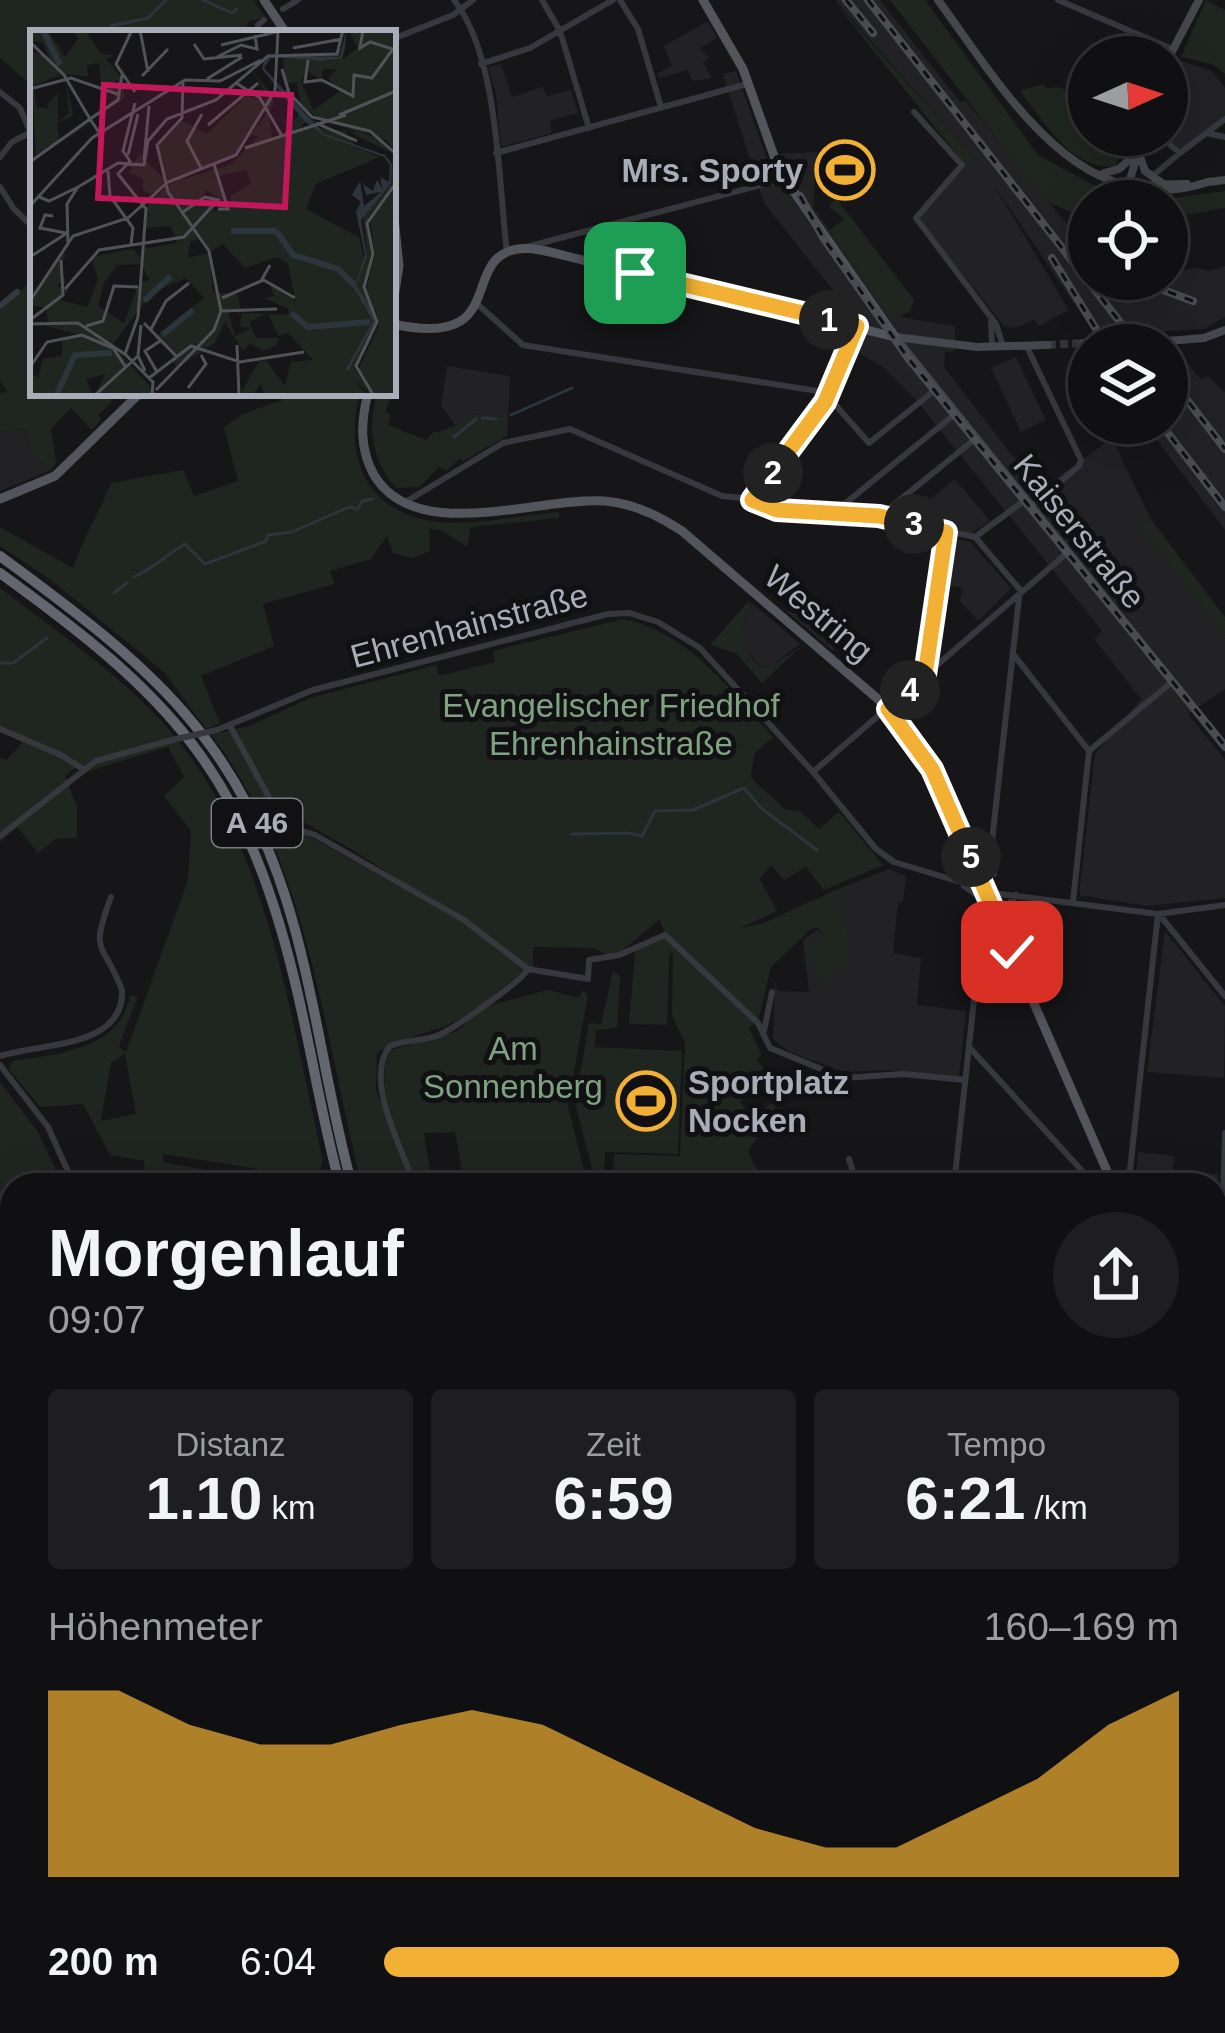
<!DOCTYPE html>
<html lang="de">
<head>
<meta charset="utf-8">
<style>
  :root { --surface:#101012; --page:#1e1e20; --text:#f1f3f6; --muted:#9c9d9f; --line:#303032; --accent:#f2b134 }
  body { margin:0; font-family:Arial,sans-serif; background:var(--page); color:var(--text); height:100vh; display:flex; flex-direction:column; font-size:45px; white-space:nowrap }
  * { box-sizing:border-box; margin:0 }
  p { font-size:39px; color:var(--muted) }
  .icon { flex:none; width:66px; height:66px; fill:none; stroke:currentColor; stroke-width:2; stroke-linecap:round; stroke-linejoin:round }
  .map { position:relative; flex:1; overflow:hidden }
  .drawer { position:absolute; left:0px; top:1173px; width:1227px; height:861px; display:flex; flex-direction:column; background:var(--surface); border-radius:36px 36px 0 0; box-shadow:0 12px 48px #0002,0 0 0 3px var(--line) }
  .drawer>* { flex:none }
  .needle { width:78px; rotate:87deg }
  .fabs { position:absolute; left:1068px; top:36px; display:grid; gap:24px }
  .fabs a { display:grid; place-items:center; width:120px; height:120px; border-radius:50%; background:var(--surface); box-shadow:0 12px 48px #0002,0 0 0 3px var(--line); font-size:60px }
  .pin { position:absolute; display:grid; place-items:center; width:102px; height:102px; color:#fff; margin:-51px; border-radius:24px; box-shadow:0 6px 18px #0006 }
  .km { position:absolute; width:60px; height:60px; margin:-30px; border-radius:50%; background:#222; color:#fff; font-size:33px; line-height:60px; text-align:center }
  .round { display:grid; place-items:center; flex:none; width:126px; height:126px; border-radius:63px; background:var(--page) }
  .summary { display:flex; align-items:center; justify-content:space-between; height:204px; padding:0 48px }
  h1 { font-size:66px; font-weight:600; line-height:90px }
  .stats { display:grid; grid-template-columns:repeat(3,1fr); gap:18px; height:204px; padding:12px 48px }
  .stats div { display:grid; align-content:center; border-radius:12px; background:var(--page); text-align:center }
  .stats b { font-size:60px; font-weight:600 }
  .stats small { font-size:33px; font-weight:400 }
  .stats p { font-size:33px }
  .chart { height:336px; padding:24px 48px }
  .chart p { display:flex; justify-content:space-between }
  .chart svg { width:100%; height:216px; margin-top:12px; fill:var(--accent); opacity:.7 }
  ul { padding:0 48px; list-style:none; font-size:39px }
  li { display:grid; grid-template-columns:192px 144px 1fr; align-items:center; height:90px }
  li i { height:30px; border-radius:15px; background:var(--accent) }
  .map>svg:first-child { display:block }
  .built { fill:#222225 }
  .green { fill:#1e261f; fill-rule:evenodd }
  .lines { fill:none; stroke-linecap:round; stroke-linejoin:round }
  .stream { stroke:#2c353c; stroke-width:3 }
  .secondary-tunnel { stroke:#333438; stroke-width:8; stroke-dasharray:8 4; stroke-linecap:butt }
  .minor { stroke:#37383d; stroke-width:6 }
  .secondary { stroke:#45474d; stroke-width:8 }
  .primary { stroke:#53555c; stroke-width:9 }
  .trunk { stroke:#5b5e65; stroke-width:10 }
  .motorway { stroke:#63666e; stroke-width:10 }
  .rail-casing { stroke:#4a4c52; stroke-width:8 }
  .rail { stroke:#111113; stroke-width:3; stroke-dasharray:9; stroke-linecap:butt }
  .minor-bridge { stroke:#37383d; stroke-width:6 }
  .route-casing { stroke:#fff; stroke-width:24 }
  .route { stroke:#f2b134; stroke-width:15 }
  .labels { text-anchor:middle; stroke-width:10; stroke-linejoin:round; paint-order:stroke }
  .shield { fill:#111113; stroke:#7b7e86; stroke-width:3 }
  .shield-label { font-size:30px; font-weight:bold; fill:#a8adb8 }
  .poi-label { font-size:33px; font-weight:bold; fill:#a8adb8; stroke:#111113; text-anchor:end }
  .street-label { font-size:33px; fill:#a8adb8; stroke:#111113 }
  .park-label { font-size:33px; fill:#7fa381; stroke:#111113 }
  .inset-river { fill:none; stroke:#2c353c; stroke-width:6 }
  .inset-road { fill:none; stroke:#505258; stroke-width:3 }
  .view { fill:#c2185b; fill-opacity:0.15; stroke:#c2185b; stroke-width:6 }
  .inset-edge { fill:none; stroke:#a8adb8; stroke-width:6 }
</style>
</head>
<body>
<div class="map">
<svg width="1225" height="2033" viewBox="0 0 1225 2033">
  <rect width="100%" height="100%" fill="#161618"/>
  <path class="built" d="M835,0H880L960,102L965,100L1075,234L1079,229L1089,232V279H1167V271L1200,268L1208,271L1225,266V317L1203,329L1159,332L1202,380L1208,376L1225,392V530L1144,423H1167V345H1102L994,185L1069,310L1039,326L1034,320L1015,328L1004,326L918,218L973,157Z
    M708,21L717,38L700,48L710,58L703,62L712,78L692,81L688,70L659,78L658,73L672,66L664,46Z
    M1175,59L1212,71L1225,88V116L1180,150L1160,135H1167V82Z
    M501,64L512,97L543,87L546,96L571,90L578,113L550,121L552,133L501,147L496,94L488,68Z
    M736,71L772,173L784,169L780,154L817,152L813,207L893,320L900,317L955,326V351L945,352L944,367L1011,454L1044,487L1112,438L1150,518L1140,527L1225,636V689L1188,714L1225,760V898L1147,906L1079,895L1095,754L1141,699L1094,639L1102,631L916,400L883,367L853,349L862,321L843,315L848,309L764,203L723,74Z
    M1016,357L1046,420L1021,432L991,368Z
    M447,366L510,376L508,417L471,414L456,426L441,406Z
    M26,429L29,452L51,470L0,491V432Z
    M955,479L990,521L971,533L914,519L916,511Z
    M951,538L970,542L1011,588L978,621L960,601L962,588L944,585Z
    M751,602L800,644L771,666L761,667L747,650L742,630L746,615L750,613Z
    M812,609L832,614L846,626L833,651L786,611Z
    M889,869L906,876L903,902L898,903L893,953L921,958L917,1005L966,1011L959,1077L890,1070L845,1072L789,1052L773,1039L775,982L778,991L809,992L803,940L817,930L840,947L826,894Z
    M1165,931L1225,1006L1224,1078L1147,1072Z
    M1138,1152L1175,1156L1172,1172L1218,1174L1215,1247V1185H1135Z
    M928,2022H1123L1111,2033H926Z"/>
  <path class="green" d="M0,0H253L265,17L248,22L246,33H33V87L0,58Z
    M833,0L974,158L966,166Z
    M890,0H925L1038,155L1103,190L1163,201H1089V220L1045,201Z
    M1206,0L1225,10V74L1212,64L1181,57Z
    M1043,84L1046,88L1060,87L1089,107V135H1132L1115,166C1072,172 1042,119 1020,91Z
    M1225,191V208L1167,218V199Z
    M836,198L914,300L910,311L893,321L829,230L844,219L829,207Z
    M33,279V393H103L112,402L98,415L101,419L92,430L71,408L51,428L56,463L51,470L29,452L26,429L0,432V393L8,392L0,381V310Z
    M282,393H360C343,457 366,514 438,522C476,526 521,515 559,512V518L471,527L467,547L440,530L429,529L430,551L412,558L393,553L387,536L371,559L330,571L334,584L263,604L274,646L201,676L220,723L206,729L165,673L51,580L0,546V527L73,568C83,538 99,513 111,483L183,470L194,496L238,481L224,427L243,414L282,400Z
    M377,393H392L385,412L391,415L388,425L426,440L432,433L456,426L471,414L508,417L507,436L463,461L460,458L447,470L439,467L419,487L396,488C370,459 368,426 377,393Z
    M1150,518L1225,617V636L1139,527Z
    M0,588C56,631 116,671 163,723C270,842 288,1011 323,1160L320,1170L330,1185H267L257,1169L163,1154V1162L258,1180L260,1185H145L144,1161L110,1155L83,1104L40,1107L9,1069L12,1061C56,1055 121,1049 130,996H138L119,1046L126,1052L188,880L191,831L164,796L184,777L168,747L89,771L72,758L47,748L76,767L65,776L77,807V838L56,839L38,853L17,827L0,842V758L7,760L24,740L0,726ZM125,1054L136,1114L101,1121L111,1063Z
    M749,601L751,613L746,615C740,635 745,655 761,667L771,666L802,646L762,683L736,653L710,645Z
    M623,619C690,633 729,689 773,737L754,754L751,777C761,790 774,796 784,809L801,812L819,829L839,812L883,865L824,890L806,867L784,880L771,865L760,879L777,911L741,928L761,924L845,886C840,913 852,941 847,968L834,969L832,985L819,983L806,949L823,934L818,928L811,929L771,967L758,1022L749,1028L761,1054L757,1060L770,1076L740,1102L753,1118L806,1076L776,1106L748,1152L765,1185H613L614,1154L680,1156L685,1044L672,1015L673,953H669L667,1025L629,1024L635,952L664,933L660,919L623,950L608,955L593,948L533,947V969L525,970C501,989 476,1013 447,1025C423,1035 399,1038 377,1053L376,1090L412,1185H362C323,1034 309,862 211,735L249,726L310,698L436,665L439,676L495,662L493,651ZM288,813L356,852L463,922L303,833Z
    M613,971L620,976L617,1028L596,1030L595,1047L682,1051L678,1154L605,1152L604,1171L608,1185H596L575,1102L589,1023L601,1024Z
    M548,990L578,998L583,991L588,994L568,1106L588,1185H498L463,1177L455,1132L424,1133L431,1178L416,1181C404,1145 370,1085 391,1050L457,1031L483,1007Z
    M0,1082L38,1132L63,1185H12V1303L0,1304Z
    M0,1456L7,1467L12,1464V2022H518L521,2033H0Z
    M582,2022H749L757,2033H579L585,2030Z"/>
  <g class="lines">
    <path class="stream" d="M203,0L232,13L237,9
      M111,26L148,18L166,0
      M37,29L65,30
      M511,415L572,388
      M482,418L496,419
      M454,437L476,419
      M134,577C154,568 167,554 185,544L205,564L266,541L268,535L292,532L349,507L358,509L362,501L372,499
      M114,593L127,583
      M0,663H13L47,638
      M572,834L627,833L642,836L655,811L693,810L744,788L761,808L817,850"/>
    <path class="secondary-tunnel" d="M1131,342L1167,341
      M1048,345L1083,343"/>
    <path class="minor" d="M454,0C499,57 498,181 507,252
      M542,0L560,31L589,128
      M620,0L638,29L661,107
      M1058,0L1172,49
      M283,9L298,0
      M258,25L264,20
      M393,39L453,15L473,0
      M481,64L530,48L613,0
      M0,92L20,108L30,131
      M914,112L962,165L916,218L996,324L1003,346
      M1206,133L1225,137
      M1158,135L1180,153L1225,119
      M496,153L747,84
      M0,157L12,142L33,131
      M1156,173L1180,153
      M0,187L14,209L33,227
      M526,247L784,179
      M475,302L523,345L824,392L869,443L935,390
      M0,306L17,292
      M991,322L992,346
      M1026,345L1081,460L1079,466L1030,507
      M752,500L825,402L857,326
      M407,501L503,443L570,429L722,496L743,498L777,510L879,516L975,537L1025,500
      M831,515L955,414
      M880,516L975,439
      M975,537L1022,592
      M1014,655L1089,751
      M926,672L946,532
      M230,726L284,825L315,835L464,920L528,969L588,979L589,960L619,955L665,935L758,1023L770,1048L843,1078L903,1074L965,1080
      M0,729L61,755L83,769
      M217,730L313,690L608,614L629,613L658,622L700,648L813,772L876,849L894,862L1000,894L1158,914L1225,905
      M1089,751L1172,682
      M813,772L1067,553
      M0,836L96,761L172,740
      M994,874L992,841L1019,598
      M964,886L987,902
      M1073,902L1089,751
      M1159,914L1225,996
      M1000,923L1003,911L1016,895
      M764,1031L772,992
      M969,1047L1095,1185
      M0,1056C38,1043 125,1049 122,990C103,940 89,956 111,897
      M0,1065L48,1127L74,1185
      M849,1159L857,1185
      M955,1178L980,1185
      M415,1185C402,1149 363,1078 390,1046C405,1040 421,1041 436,1036C450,1032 523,980 528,969
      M954,1185L981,935
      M1116,1185L1130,1170L1158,914
      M0,1313L12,1314
      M1216,1318L1220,1308L1225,1133
      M0,1410L12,1408
      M1215,1410L1225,1412
      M1215,1511L1225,1514
      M1215,1644L1225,1626"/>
    <path class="secondary" d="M938,0C1003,88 1079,225 1208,182
      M1167,61L1199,0
      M1139,154L1145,171L1162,183
      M1104,173L1119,169L1137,153
      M1208,182L1225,180
      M1129,183L1143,135
      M1142,185L1187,184
      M895,337L1225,747
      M895,337L977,347L1048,345
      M1167,341L1204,338L1225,330
      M1122,342H1131
      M1083,343H1101"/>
    <path class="primary" d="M264,0L286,33
      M703,0L743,69L779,170L895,337
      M393,207L399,266L393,304
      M393,324C511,350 458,258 518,249C534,247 550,252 566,256L895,337
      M368,393C361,421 359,448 374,475C416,545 536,497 604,501C633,503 658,515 682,531L879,700L908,733L939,785L1113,1185
      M0,499L55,476L140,393
      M1215,1317L1225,1328"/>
    <path class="trunk" d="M1215,2017L1225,2009
      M1196,2033L1209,2022
      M1216,2033L1225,2026"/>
    <path class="motorway" d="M0,556C150,666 242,739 294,926C318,1011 328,1100 352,1185
      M0,573C169,695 243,769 294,978C311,1046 321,1117 340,1185
      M1215,1845L1225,1848
      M1215,1866L1225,1870
      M1215,1895L1225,1901
      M755,2022L762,2033
      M765,2022L772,2033"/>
    <defs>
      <path id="rail" d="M846,0L873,33
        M868,0L1138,345
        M800,196L824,239L908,358L1225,746
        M1052,258L1106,345
        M1134,279L1193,301
        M1167,374L1225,449
        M1160,423L1225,507"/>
    </defs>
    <use href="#rail" class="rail-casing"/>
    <use href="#rail" class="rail"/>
    <path class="minor-bridge" d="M172,740L217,730"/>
  </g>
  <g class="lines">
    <defs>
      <path id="route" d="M635,273L857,326L825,402L752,500L777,510L879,516L946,532L925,675L888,709L932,769L1012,952"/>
    </defs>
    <use href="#route" class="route-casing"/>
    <use href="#route" class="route"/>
  </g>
  <defs>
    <symbol id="stadium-ring" viewBox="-11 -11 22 22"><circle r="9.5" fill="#111113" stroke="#f2b134" stroke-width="1.5"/><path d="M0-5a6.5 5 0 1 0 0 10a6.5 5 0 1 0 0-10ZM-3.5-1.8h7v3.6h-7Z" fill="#f2b134"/></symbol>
  </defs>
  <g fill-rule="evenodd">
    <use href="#stadium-ring" x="812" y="137" width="66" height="66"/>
    <use href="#stadium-ring" x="613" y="1068" width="66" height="66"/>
  </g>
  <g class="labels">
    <rect class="shield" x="212" y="799" width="90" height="48" rx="9"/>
    <g class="shield-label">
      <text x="257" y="833">A 46</text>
    </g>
    <g class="poi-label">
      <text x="803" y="182">Mrs. Sporty</text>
      <text x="688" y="1094" text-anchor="start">Sportplatz<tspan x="688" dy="38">Nocken</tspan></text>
    </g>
    <g class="street-label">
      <text transform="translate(1080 531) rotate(51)" y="12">Kaiserstraße</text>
      <text transform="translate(819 613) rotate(40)" y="12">Westring</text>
      <text transform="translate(469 625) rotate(-15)" y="12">Ehrenhainstraße</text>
    </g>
    <g class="park-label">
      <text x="611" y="717">Evangelischer Friedhof<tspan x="611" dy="38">Ehrenhainstraße</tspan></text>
      <text x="513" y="1060">Am<tspan x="513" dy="38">Sonnenberg</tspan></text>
    </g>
  </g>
  <g transform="translate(30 30)">
    <rect width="366" height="366" fill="#161618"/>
    <path d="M42,0H55L71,24L84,25L76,29L93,50L94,68L63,92L87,73L92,62L88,49L79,58L90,60L81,74L85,64L71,57L69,33L57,35L58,46L33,44L3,56L7,77L20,79L17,75L28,63V92L39,83L36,51L43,86L27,93L29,109L61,93L6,127L0,19L20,30L13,12H0V1L19,2L35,27L49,8ZM318,0H366V123L356,110L298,93L271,76L267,52L256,54L253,28L302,31L291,28L312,18L313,29L328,18ZM293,39H307L298,48L310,61L283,80L271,51L276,40L291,50ZM223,43L243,65V75L206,124L120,164L113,160V149L99,143L109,123L136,151L128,115L152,91L177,104L217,65L232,71L238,67ZM248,49L290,98L344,104L366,128V152L338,188L342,225L333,254L336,267L344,277L336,260L345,225L340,191L366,157V366H346L328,340L349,295L345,278L346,297L325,339L343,366L322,348L338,366H235L231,354L222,366H209L229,331L236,330L255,356L261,332L283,330L258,303L248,306L238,283L219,292L226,308H249L247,315L233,321L220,313L213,321L195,292L185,313L148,337L141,331L146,326L124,308L174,268L156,248L123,262L82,315L129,366H65L75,344L56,349L63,366H0V343L8,348L13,329L32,326V308L50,305L2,292H18L16,278L0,275L29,225L36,224L30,238L38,257L33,250L26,256L39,260L29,270L57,277L68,250L61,227L102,219L111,228L112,219L147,213L141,196L115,198L117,176L140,153L200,135L228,107L220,104L237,79L243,109L261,99L250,89L261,93L269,85L275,92L264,104L281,95L293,104ZM314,99L363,124L361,153L333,184L337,227L325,256L334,227L329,207L276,179L286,154L350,127L309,111L326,116ZM216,140L221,154L200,166L202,174L184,182L186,168L170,170L176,160L195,171L189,148H180ZM172,207L180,222L193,214L215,238L247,227L258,234L266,272L239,252L244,266L235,268L259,279L257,285L212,283L210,297L221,298L205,306L198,281L211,283L208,265L183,262L179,223L158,228L160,212ZM110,234L120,250L109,253L94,293L68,276L74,253L87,235Z" fill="#1e261f" fill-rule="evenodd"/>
    <path d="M316,0L315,18L312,28L292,31L242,27L234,38L294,104L355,125L362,134L361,153L331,190L337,227L326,255L343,281L345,293L318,341L341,366L316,339L343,291L324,258L335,225L326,182L331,172L322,165L330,151L334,176L351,162L336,165L333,154L343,161L347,150L353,160L350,147L359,152L360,135L354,127L295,106L274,91L232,39L234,31L244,25L310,27Z" fill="#2c353c"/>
    <path class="inset-river" d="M13,0L30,35M201,201H247M247,202L263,225L308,239L325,256M114,271L141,246M261,283L278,297L340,292M132,305L163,280M26,366L45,325L82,323"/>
    <path class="inset-road" d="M102,0L86,34L105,62M110,0L118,42M0,12L34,45L60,89L0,132M164,14L174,29L212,25M191,15L246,2M263,18L312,9M187,27L211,15L227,19L225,5M278,30L275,52L292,50L323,66L324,45L342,48L363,19L340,12L330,18L333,0M252,39L259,63L282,87L340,101L366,124M112,46L138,19M177,49L212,27M206,53L230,68L252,106M0,59L41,48L90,65M105,73L93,121L100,131L88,144L116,179L108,287L95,324L123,352L122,366M309,85L366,61M286,93L327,111M178,95L228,53M70,104L60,89L88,70L92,45M215,118L316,85M98,125L108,84M114,130L119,76M184,134L198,179H188M171,138L157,111L172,84M78,141L80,166L103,198L101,215M7,166L19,171L48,157M0,176L62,108L155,50L190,51L231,30M23,186L15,185L10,198L36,203M38,215L37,174L48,157L88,133L114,135L118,111L137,89L186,70L238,26L307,24L313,0M0,227L37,203M232,249L265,268M35,259L69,220L154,207L188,170L175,167L153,182M192,268L231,251L240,235M0,271L43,206L98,188L138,152L206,125L245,61L248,0M191,281L247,279M0,290L33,265L31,230M114,293L146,326M0,294L48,293L96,325M111,295L108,326L115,341M56,296L73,291L84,256L108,257M120,301L136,271L159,253M207,315L209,366M0,337L17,312L52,305L83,318L95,336M127,342L115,321L130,311M119,348L161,316L210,332L274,322M158,358L176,334L171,325M126,360L184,300L191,281L179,221L138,162L127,115L152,88L153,51M64,366L108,326M344,366L326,336L347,292L334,257L343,224L337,193L366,153"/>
    <path class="view" d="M74,55L261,65L255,177L68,168Z"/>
    <rect width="366" height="366" class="inset-edge"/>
  </g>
</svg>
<div class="fabs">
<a><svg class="needle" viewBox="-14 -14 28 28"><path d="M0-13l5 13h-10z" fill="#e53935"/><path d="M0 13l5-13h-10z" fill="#9c9d9f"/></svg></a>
<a><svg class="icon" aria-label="locate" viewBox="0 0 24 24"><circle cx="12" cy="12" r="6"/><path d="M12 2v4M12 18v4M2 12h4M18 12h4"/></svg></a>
<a><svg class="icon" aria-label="layers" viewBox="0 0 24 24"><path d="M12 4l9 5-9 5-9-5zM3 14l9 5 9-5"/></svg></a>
</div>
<div class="pin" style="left:635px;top:273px;background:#1e9e55"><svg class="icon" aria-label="arrive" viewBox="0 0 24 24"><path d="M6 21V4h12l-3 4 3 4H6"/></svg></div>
<div class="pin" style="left:1012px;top:952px;background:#d93025"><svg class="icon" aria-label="check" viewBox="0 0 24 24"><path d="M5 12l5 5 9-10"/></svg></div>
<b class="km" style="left:829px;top:320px">1</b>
<b class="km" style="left:773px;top:473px">2</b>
<b class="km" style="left:914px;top:524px">3</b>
<b class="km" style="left:910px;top:690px">4</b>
<b class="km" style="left:971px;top:857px">5</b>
<section class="drawer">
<div class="summary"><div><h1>Morgenlauf</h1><p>09:07</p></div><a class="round"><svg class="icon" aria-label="share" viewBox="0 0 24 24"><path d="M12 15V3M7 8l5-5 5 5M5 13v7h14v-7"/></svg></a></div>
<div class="stats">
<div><p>Distanz</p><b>1.10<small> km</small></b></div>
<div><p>Zeit</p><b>6:59</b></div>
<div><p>Tempo</p><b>6:21<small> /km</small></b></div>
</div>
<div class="chart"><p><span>Höhenmeter</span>160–169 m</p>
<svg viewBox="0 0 160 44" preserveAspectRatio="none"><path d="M0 44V6L10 6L20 13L30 17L40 17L50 13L60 10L70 13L80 20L90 27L100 34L110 38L120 38L130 31L140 24L150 13L160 6V44z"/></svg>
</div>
<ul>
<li><b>200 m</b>6:04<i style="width:100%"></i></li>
</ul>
</section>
</div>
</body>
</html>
